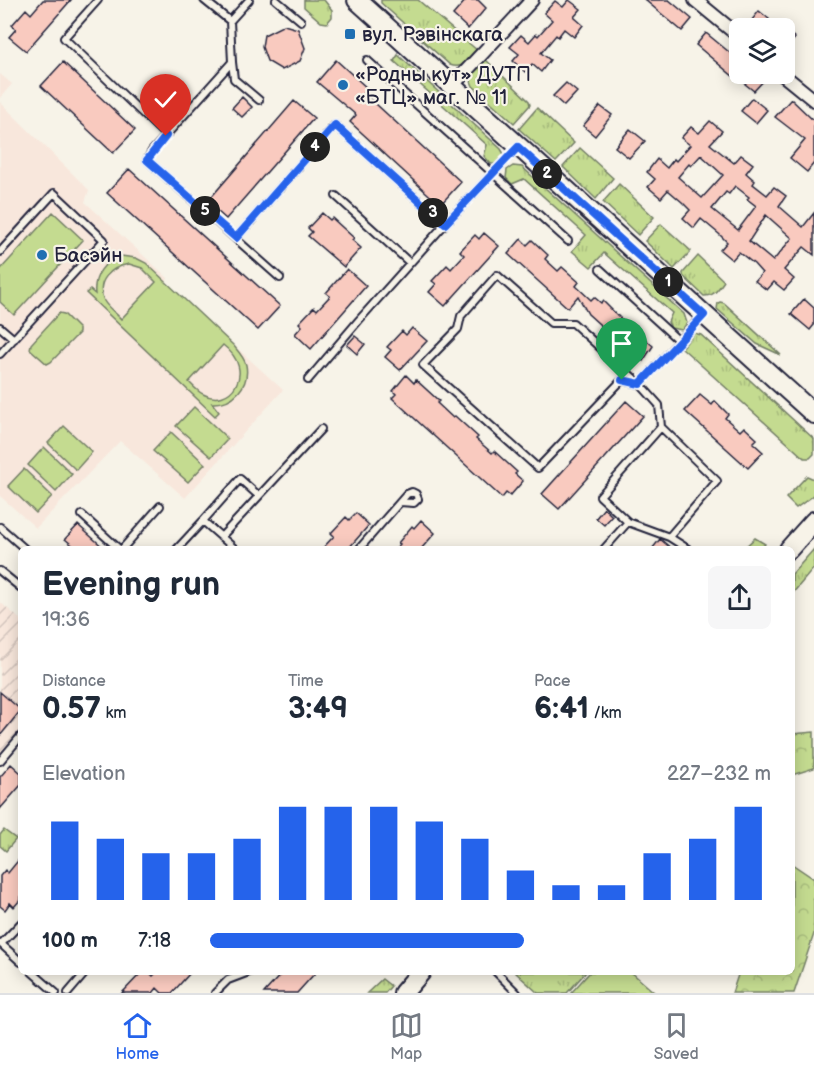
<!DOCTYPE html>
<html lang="en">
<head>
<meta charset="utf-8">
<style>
  :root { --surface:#fff; --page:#f6f6f7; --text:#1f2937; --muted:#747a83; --line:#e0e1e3; --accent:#2563eb }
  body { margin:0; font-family:"Balsamiq Sans",sans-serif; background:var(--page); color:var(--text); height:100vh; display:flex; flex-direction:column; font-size:22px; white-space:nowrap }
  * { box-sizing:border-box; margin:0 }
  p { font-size:20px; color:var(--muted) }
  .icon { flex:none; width:33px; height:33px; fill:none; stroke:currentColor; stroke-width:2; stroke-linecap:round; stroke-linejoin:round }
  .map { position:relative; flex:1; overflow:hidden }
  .side { position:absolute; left:18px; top:546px; width:777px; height:429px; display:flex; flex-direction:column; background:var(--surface); border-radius:9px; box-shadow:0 3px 15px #0003 }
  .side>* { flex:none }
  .buttons { position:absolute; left:729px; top:18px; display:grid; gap:12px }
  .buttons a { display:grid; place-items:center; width:66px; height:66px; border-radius:9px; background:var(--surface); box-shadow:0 3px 15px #0003; font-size:30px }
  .pin { position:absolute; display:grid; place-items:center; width:51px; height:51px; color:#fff; margin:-62px -26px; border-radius:50% 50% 50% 0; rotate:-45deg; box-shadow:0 0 6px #0007 }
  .pin .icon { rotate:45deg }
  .km { position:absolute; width:30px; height:30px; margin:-15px; border-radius:50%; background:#222; color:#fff; font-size:16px; line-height:30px; text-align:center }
  .round { display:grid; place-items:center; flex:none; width:63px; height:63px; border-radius:9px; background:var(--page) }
  .head { display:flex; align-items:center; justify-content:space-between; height:102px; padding:0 24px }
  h1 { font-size:33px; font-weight:700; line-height:45px }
  .stats { display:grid; grid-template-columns:repeat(3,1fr); gap:9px; height:102px; padding:6px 24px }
  .stats div { display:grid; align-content:center }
  .stats b { font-size:30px; font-weight:700 }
  .stats small { font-size:16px; font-weight:400 }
  .stats p { font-size:16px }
  .chart { height:168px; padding:12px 24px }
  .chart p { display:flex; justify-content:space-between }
  .chart svg { width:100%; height:108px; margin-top:6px; stroke:var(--accent); stroke-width:6 }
  ul { padding:0 24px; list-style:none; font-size:20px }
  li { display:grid; grid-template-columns:96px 72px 1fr; align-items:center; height:45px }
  li i { height:15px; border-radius:8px; background:var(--accent) }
  .dock { display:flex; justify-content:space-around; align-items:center; height:84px; border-top:2px solid var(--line); background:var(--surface); font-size:16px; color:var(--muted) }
  .dock a { display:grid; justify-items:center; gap:3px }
  .dock .active { color:var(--accent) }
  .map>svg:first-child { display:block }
  .built { fill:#f8e7dc }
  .industrial { fill:url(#industrial-furrows) }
  .grass { fill:url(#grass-tufts); stroke:#737e66; stroke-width:1.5 }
  .forest { fill:url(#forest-crowns); stroke:#737e66; stroke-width:1.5 }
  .pitch { fill:#c4db90; stroke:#737e66; stroke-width:1.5; fill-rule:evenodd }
  .building { fill:#f9cabf; stroke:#22223b; stroke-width:1.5; fill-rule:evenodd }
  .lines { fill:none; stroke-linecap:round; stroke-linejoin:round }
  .service-casing { stroke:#22223b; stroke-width:10 }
  .minor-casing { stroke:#22223b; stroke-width:16 }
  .secondary-casing { stroke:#22223b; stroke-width:22 }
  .service { stroke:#f7f3e8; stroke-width:6 }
  .minor { stroke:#f7f3e8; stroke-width:12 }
  .secondary { stroke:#f7f3e8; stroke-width:18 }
  .route-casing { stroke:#fff; stroke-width:12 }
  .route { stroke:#2563eb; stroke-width:8 }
  .poi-dot { fill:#1f6fb2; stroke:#f7f3e8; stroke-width:2 }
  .labels { text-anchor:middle; stroke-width:4.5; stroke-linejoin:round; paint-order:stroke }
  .poi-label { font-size:20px; fill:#22223b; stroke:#f7f3e8; text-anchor:start }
</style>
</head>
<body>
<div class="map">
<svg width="814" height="993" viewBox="0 0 814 993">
  <defs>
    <pattern id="industrial-furrows" width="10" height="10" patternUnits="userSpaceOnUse" patternTransform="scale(1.5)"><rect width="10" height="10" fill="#f8e7dc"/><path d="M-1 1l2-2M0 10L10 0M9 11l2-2" fill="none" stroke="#d4c6be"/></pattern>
    <pattern id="grass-tufts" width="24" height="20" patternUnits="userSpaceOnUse" patternTransform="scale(1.5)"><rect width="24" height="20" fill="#c4db90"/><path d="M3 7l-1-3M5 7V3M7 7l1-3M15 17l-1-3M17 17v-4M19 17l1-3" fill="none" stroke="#a8bc7d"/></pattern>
    <pattern id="forest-crowns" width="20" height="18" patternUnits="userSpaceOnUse" patternTransform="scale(1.5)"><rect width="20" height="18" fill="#c4db90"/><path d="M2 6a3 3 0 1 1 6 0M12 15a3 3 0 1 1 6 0" fill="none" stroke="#a8bc7d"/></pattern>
  </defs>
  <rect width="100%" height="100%" fill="#f7f3e8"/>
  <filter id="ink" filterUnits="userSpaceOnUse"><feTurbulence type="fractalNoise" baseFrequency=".0167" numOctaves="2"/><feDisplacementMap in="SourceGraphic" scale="12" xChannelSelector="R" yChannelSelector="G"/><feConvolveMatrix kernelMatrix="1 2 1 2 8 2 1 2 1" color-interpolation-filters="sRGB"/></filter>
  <g filter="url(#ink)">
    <path class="built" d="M0,74L12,84L0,98Z
      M0,102L89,190L85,202L168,278L166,283L283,390L185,498L120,441L36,528L0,496Z"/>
    <path class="industrial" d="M0,602L21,620V731L0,756Z"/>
    <path class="grass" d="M304,0H324L332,10V17L327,23L321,22L304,7Z
      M381,0H418L478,51C469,60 463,70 450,65L381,3Z
      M398,55L501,149L504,154L503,159L498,164H491L484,156L487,145L394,61Z
      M485,59L529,101L530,105L514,123L473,86C466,73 476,67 485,59Z
      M537,108L574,143L556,162L519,129Z
      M580,148L613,178L596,199L563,167Z
      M513,166L522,167L684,314L687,323L682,330L671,328L668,322L672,313L604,253L591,267L572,251L586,235L524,179L512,184L506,178L507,170Z
      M619,184L654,217L638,235L603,202Z
      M661,224L691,251L674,269L645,241Z
      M698,256L724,281C718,289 715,296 704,296L683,276V273Z
      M720,302L724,303L781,355L757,344L717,309L718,303Z
      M694,333L701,335L814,439V454L810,458H804L682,348Z
      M807,476L814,479V495L796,508L786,498Z
      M755,538L765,544L762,549H743Z
      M814,549V568L792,594V574Z
      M4,830L16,839L6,851L0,846V835Z
      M515,972H586L567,993H538Z
      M382,979L391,986L385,993H367Z"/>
    <path class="forest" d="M814,732V768L792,775V734Z
      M792,864L814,879V934L794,993H732L739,972H792Z"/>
    <path class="pitch" d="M53,212L83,240L14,315L0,302V270Z
      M121,256L136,258L146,263L233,345C238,351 244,357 246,365C250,386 233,404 212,403L219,412L215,416L86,293L90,290L95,294C93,276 104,261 121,256ZM129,264L142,268L156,282L121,319C116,313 108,308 104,301C95,281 111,267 129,264ZM223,345C258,372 229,409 203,394C198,392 193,386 189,382Z
      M59,313L64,314L79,329V333L51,362L47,364L30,349L31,344Z
      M194,407L228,439L211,457L176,426Z
      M64,426L92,452L76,470L48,443Z
      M171,432L205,464L188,482L153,451Z
      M44,447L72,474L56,492L28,465Z
      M24,469L52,496L36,513L8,486Z
      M590,972H631L655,993H571Z"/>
    <path class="building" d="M43,0H71L26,51L9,37L16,29L12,25L26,9L31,14Z
      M466,0H478L486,8L468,29L453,15Z
      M569,0L581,9L574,17L583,25L574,37L564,29L558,37L556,35L541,53L550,60L541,72L532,64L525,72L513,61L519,54L510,47L521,35L529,42L536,34L538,36L552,20L544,13L555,1L563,7Z
      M645,0H669L692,19L682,31Z
      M759,11L769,19L762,28H753L748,25Z
      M284,25L298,29L305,48L300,61L282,70L267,61L262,47L264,35Z
      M784,29L795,38L784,51Z
      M706,33L740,61V79L735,75L734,77L696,45Z
      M336,60L368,89L364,93L461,182L440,205L350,122L356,115L317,82Z
      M63,62L135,130L113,153L41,86Z
      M754,74H761L766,78L754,91L745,84Z
      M566,83L577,92L564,106L553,96Z
      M242,97L252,107L242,117L232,108Z
      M752,98L767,110L756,123L741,111Z
      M791,99L814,121V163L807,172L790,158L805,140L775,117Z
      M294,101L314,118L226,219L207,202Z
      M600,106L612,115L595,136L583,126Z
      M710,121L722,131L710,144L734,163L741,155L753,164L746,173L755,181L753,184L767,195L774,187L786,196L779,206L803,227L814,213V255L804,247L797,255L784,270L794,279L784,290L774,282L767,290L755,281L762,273L754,264L739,252L732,260L720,250L727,242L719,234L701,219L694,228L683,218L690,210L682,202L668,190L661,198L648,187L655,179L647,172L657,159L667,168L674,159L676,161L690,145L681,138L691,127L699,133ZM701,155L723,175L702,198L678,177L689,164L691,166ZM735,186L749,197L747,199L756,206L738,230L712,209L726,192L729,194ZM766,215L792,238L773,261L749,241Z
      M630,129L645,141L629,158L615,147Z
      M129,169L280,306L258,330L107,193Z
      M322,213L330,220L332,218L354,238L352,240L361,248L344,267L308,236L312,232L308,228Z
      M484,233L499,246L445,306L429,292L436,284L432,281L447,265L451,269L464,255L460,251L475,235L479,239Z
      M521,239L527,245L532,240L548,255L545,259L558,271L562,267L579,282L576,286L591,300L594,297L601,303L603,301L632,330L633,328L653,346L643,361L640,358L639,360L588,314L578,296L568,308L508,254Z
      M347,269L366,286L311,349L295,334L302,326L299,323L314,307L317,310L330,296L326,293Z
      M804,299L814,308V325L810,330L791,314Z
      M412,328L427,341L400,370L385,357L391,350L387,347L402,331L406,335Z
      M355,336L365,344L357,354L347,345Z
      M406,375L414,383L416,380L439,401L437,403L453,418L455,416L478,437L476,439L492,453L494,451L517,472L515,474L523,481L510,496L506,493L502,498L392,398L396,394L393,391Z
      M700,395L712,405L715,401L728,414L725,418L740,431L744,427L757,439L753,443L763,452L748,468L685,411Z
      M626,401L643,416L559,509L542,494Z
      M604,508L612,516L604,525L596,518Z
      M356,513L369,525L348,549H322L334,536L331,533L346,517L349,520Z
      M421,520L435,533L421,549H396L400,544L398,543L412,526L414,528Z
      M78,525L105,549H77L65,539Z
      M660,539L672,549H652Z
      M0,692L21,710L0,736Z
      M11,764L21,773V785L0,809V777Z
      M21,857V899L14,907L10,903L5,910L0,906V876L5,870L8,873Z
      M142,972H149L153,976L157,972H191L172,993H162L157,988L153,993H122Z
      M283,972H316L297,993H264Z"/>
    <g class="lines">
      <defs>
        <path id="service" d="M98,0L64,38L166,136
          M204,0L230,21
          M249,0L230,21L232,62L152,151L147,160L280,278
          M276,0L301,21
          M367,60L568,241
          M232,62L234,79L259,100
          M336,196L410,263
          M236,238L335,125L445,224L517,148
          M0,252L54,193L104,240L0,354
          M600,269L679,341
          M0,327L14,339
          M308,380L359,320L445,224
          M259,496L321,429
          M82,515L119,549
          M203,521L240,479L259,496L221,537
          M628,522L669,537L688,549
          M0,527L25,549
          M669,537L717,481L661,427L659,405L640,384L573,323H551L497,275L461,316L458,329L423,365L538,468L622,380L640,384L703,315
          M122,549L160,506
          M177,549L203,521L235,549
          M359,549L407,494L412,492L416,494L418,499L414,503L400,502
          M604,549L628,522L600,496L661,427
          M0,571L21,588
          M0,761L21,736
          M0,943L21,962
          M1,944L21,923
          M32,972L56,993
          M496,972L517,993
          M68,993L86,972
          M215,993L228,980L249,972"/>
        <path id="minor" d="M695,0L740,37
          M782,74L814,100
          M452,86L532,0"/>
        <path id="secondary" d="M357,0L814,414
          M789,549L814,521
          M403,993L421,972"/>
      </defs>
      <use href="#service" class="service-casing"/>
      <use href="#minor" class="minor-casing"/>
      <use href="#secondary" class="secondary-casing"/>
      <use href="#service" class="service"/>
      <use href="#minor" class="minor"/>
      <use href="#secondary" class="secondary"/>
    </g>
  </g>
  <g class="lines" filter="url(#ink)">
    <defs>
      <path id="route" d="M166,136L147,160L236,238L335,125L445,224L518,147L704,315L640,384L622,380"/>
    </defs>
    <use href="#route" class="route-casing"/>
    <use href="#route" class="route"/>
  </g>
  <g class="poi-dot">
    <rect x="344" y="28" width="12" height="12" rx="3"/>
    <circle cx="343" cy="85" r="6"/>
    <circle cx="42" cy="255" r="6"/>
  </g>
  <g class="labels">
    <g class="poi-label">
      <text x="362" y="41">вул. Рэвінскага</text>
      <text x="355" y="81">«Родны кут» ДУТП<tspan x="355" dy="23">«БТЦ» маг. № 11</tspan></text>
      <text x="54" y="262">Басэйн</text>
    </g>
  </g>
</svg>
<div class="buttons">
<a><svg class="icon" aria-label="layers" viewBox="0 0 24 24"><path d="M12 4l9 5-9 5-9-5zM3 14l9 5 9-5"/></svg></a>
</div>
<div class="pin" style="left:622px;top:380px;background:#1e9e55"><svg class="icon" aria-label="arrive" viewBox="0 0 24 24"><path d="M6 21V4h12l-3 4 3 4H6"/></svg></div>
<div class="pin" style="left:166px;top:136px;background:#d93025"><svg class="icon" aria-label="check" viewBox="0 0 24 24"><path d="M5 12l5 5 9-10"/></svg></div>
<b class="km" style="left:668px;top:282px">1</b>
<b class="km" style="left:547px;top:174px">2</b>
<b class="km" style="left:433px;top:213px">3</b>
<b class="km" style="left:315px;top:147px">4</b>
<b class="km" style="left:205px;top:211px">5</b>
<section class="side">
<div class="head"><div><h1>Evening run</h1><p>19:36</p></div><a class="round"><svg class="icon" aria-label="share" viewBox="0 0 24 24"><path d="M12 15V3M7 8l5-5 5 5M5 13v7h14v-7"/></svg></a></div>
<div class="stats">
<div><p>Distance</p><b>0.57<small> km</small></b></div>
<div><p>Time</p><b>3:49</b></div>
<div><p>Pace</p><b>6:41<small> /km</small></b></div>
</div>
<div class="chart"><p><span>Elevation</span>227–232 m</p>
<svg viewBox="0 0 160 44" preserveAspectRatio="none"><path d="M5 44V12M15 44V19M25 44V25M35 44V25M45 44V19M55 44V6M65 44V6M75 44V6M85 44V12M95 44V19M105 44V32M115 44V38M125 44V38M135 44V25M145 44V19M155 44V6"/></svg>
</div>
<ul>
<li><b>100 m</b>7:18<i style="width:56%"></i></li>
</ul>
</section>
</div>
<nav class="dock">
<a class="active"><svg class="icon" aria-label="home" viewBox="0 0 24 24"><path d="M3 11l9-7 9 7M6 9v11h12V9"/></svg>Home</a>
<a><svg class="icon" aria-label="map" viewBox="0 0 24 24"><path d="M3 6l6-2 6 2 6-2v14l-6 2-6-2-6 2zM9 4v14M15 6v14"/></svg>Map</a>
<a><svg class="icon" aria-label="saved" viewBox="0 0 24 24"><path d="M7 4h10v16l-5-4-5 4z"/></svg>Saved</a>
</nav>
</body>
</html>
